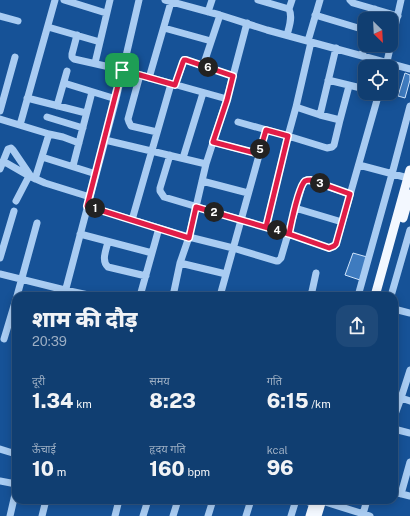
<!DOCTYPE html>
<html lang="hi">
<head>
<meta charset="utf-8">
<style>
  :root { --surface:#103e71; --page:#1e4979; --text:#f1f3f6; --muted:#9caec3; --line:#305784 }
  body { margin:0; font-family:"Public Sans","Noto Sans Devanagari",sans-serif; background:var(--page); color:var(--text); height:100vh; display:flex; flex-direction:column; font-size:15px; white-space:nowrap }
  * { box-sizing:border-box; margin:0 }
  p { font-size:13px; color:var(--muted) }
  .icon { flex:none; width:22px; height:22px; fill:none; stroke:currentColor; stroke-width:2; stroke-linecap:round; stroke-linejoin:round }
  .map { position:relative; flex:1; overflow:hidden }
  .side { position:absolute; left:12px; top:292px; width:386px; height:212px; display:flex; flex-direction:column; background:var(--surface); border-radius:12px; box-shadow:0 2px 10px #0003,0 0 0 1px var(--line) }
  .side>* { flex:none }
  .needle { width:26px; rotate:156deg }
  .tools { position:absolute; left:358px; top:12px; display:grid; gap:8px }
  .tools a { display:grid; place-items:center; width:40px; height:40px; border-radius:8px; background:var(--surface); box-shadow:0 2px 10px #0003,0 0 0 1px var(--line); font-size:20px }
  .pin { position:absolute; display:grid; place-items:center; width:34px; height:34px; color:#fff; margin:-17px; border-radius:8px; box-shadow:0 2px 6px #0006 }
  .km { position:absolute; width:20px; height:20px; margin:-10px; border-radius:50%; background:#222; color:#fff; font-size:11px; line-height:20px; text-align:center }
  .round { display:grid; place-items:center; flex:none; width:42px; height:42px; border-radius:12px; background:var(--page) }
  .overview { display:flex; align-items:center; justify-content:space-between; height:68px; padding:0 20px }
  h1 { font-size:22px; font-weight:800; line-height:30px }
  .metrics { display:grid; grid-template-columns:repeat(3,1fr); gap:6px; height:68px; padding:4px 20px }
  .metrics div { display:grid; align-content:center }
  .metrics b { font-size:20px; font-weight:800 }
  .metrics small { font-size:11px; font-weight:400 }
  .metrics p { font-size:11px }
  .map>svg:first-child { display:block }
  .building { fill:#3e7bbf; stroke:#d0e5fc }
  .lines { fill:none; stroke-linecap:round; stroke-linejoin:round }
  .minor { stroke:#a9ccf2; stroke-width:7 }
  .major { stroke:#f3f8ff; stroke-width:9 }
  .route-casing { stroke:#fff; stroke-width:8 }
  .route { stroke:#e11d48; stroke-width:5 }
</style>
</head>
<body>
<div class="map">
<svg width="410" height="516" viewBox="0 0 410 516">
  <rect width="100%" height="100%" fill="#165297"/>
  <path class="building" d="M405,73L410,75V80L405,98L398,96Z
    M353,253L367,257L360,280L345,275Z"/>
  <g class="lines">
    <path class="minor" d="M64,0L106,13
      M165,0L220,15L267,30L410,69
      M258,0L289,9C293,17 289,27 287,35
      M350,0L353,3L398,16
      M289,9L292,0
      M208,12L212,0
      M315,15L365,30
      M0,16L18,21
      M372,19L375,9
      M48,27L100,42
      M164,28L211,41
      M77,35L72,54V57L74,59L123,70L227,99
      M308,41L320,0
      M311,42L296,107L320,115L340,120L349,86
      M362,56L365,45
      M95,63L110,0
      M203,66L220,15
      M386,66L401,0
      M140,75L128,119L129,122L131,126L157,132
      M233,76L247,23
      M149,78L171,2
      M328,80L365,89
      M64,83L116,99
      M27,98L86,113
      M57,106L67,71
      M0,111L15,57
      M320,115L336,48
      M47,117L83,128
      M0,119L49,134
      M238,122L288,136L327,148L332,147L334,145L340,120
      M20,125L55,0
      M105,140L206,164
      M213,142L259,154
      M170,155L160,188V191L164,197L289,234L329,248L334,246L336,244L379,93
      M42,157L96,174
      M183,158L203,93
      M3,161L29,176L45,183L90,197
      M359,165L408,178
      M73,166L92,92
      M0,169L8,149L11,148L13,150L30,175
      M35,179L49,134L63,137L79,143
      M202,181L248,193
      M16,201L29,176
      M87,206L189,237L233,248L276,261H278L281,258L302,186L304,182L307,180L311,181L350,194
      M295,208L342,222
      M132,220L171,84
      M266,227L288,136L296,107
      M80,234L152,253
      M108,242C106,250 101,261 108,267L146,276
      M0,258L14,211
      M180,263L226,274
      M0,274L65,290L93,296
      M311,293L321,296
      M17,296L37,223
      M64,296L116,99L139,0
      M140,296L159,228
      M173,296L180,263L189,237L206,164L227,99L233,76L186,60H184L175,85
      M220,296L266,130
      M311,296L316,273
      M358,296L392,174L410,106
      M391,296L410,230
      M394,309L410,313
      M4,339L16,299
      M401,398L410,370
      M394,417L401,398L410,401
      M394,429L410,433
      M0,449L16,454
      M0,481L16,484
      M394,492L410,496
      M401,494L410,462
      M303,500L314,504
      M322,501L370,516
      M363,514L367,500
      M10,516L16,490
      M42,516L46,500
      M115,516L119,500
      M143,516L148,500
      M173,516L178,500
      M208,516L213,500
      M246,516L251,500
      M291,516L296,500"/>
    <path class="major" d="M403,218L410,194
      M375,296L410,170
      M310,516L315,500
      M317,516L322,500"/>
  </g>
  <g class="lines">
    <defs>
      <path id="route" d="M122,70L87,206L189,238L196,207C227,216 258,225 289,234C291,224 299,186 305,181C307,180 309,180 311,180L350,194L336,244L334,246L329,248L289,234L266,227L288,136L266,130L259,154L213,142L227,100L233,76L186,60H184L183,62L175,85L122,70"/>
    </defs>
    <use href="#route" class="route-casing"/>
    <use href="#route" class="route"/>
  </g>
</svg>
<div class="tools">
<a><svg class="needle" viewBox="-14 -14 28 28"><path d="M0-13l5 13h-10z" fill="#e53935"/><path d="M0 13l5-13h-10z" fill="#9caec3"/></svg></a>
<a><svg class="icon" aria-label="locate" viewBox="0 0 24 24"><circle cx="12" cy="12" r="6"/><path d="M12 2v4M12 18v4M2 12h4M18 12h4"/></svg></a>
</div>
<div class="pin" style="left:122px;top:70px;background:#1e9e55"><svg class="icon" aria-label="arrive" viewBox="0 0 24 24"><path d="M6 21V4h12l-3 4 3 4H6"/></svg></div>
<b class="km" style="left:95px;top:208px">1</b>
<b class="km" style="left:214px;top:212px">2</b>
<b class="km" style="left:320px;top:183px">3</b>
<b class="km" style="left:277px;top:230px">4</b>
<b class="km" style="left:260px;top:149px">5</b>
<b class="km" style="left:208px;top:67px">6</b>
<section class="side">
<div class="overview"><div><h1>शाम की दौड़</h1><p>20:39</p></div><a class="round"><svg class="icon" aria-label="share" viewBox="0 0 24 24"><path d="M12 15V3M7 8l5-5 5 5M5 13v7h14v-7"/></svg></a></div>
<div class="metrics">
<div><p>दूरी</p><b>1.34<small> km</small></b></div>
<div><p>समय</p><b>8:23</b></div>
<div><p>गति</p><b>6:15<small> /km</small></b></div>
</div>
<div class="metrics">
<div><p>ऊँचाई</p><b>10<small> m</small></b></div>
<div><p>हृदय गति</p><b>160<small> bpm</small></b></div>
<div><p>kcal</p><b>96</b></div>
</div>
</section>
</div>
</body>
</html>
